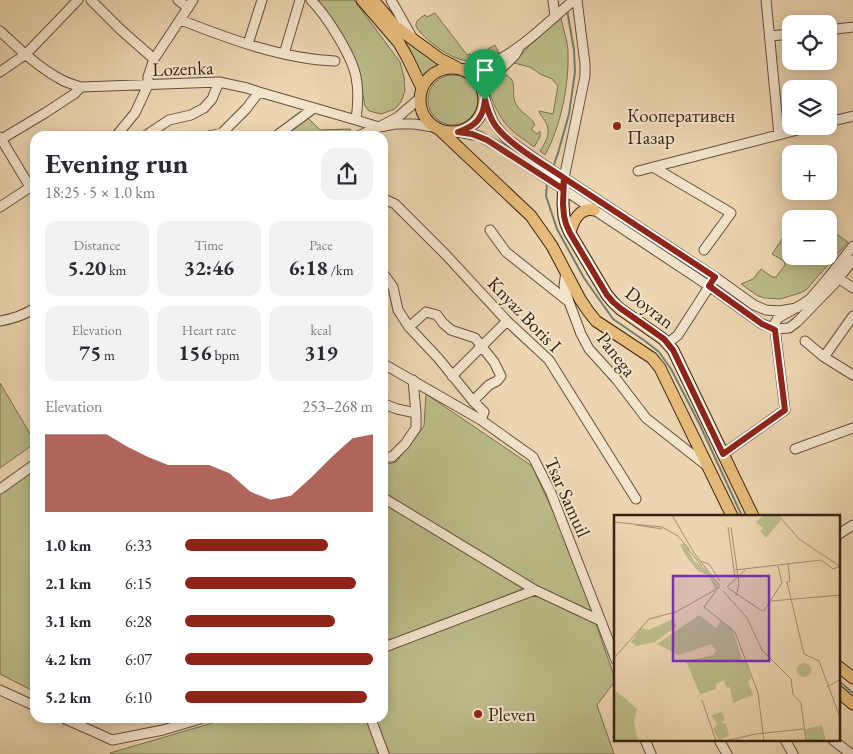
<!DOCTYPE html>
<html lang="en">
<head>
<meta charset="utf-8">
<style>
  :root { --surface:#fff; --page:#f2f2f3; --text:#2b2b33; --muted:#7c7c81; --accent:#8f2418 }
  body { margin:0; font-family:"EB Garamond",serif; background:var(--page); color:var(--text); height:100vh; display:flex; flex-direction:column; font-size:19px; white-space:nowrap }
  * { box-sizing:border-box; margin:0 }
  p { font-size:16px; color:var(--muted) }
  .icon { flex:none; width:28px; height:28px; fill:none; stroke:currentColor; stroke-width:2; stroke-linecap:round; stroke-linejoin:round }
  .map { position:relative; flex:1; overflow:hidden }
  .panel { position:absolute; left:30px; top:131px; width:358px; height:592px; display:flex; flex-direction:column; background:var(--surface); border-radius:15px; box-shadow:0 2px 12px #0003 }
  .panel>* { flex:none }
  .fabs { position:absolute; left:782px; top:15px; display:grid; gap:10px }
  .fabs a { display:grid; place-items:center; width:55px; height:55px; border-radius:10px; background:var(--surface); box-shadow:0 2px 12px #0003; font-size:25px }
  .pin { position:absolute; display:grid; place-items:center; width:42px; height:42px; color:#fff; margin:-51px -21px; border-radius:50% 50% 50% 0; rotate:-45deg; box-shadow:0 0 5px #0007 }
  .pin .icon { rotate:45deg }
  .round { display:grid; place-items:center; flex:none; width:52px; height:52px; border-radius:15px; background:var(--page) }
  .summary { display:flex; align-items:center; justify-content:space-between; height:85px; padding:0 15px }
  h1 { font-size:28px; font-weight:700; line-height:38px }
  .stats { display:grid; grid-template-columns:repeat(3,1fr); gap:8px; height:85px; padding:5px 15px }
  .stats div { display:grid; align-content:center; border-radius:12px; background:var(--page); text-align:center }
  .stats b { font-size:21px; font-weight:700 }
  .stats small { font-size:14px; font-weight:400 }
  .stats p { font-size:14px }
  .chart { height:140px; padding:10px 15px }
  .chart p { display:flex; justify-content:space-between }
  .chart svg { width:100%; height:90px; margin-top:5px; fill:var(--accent); opacity:.7 }
  ul { padding:0 15px; list-style:none; font-size:16px }
  li { display:grid; grid-template-columns:80px 60px 1fr; align-items:center; height:38px }
  li i { height:12px; border-radius:6px; background:var(--accent) }
  .map>svg:first-child { display:block }
  .green { fill:#bbbc89; stroke:#7a6f4e }
  .lines { fill:none; stroke-linecap:round; stroke-linejoin:round }
  .stream { stroke:#737c71; stroke-width:2 }
  .minor-casing { stroke:#664f3a; stroke-width:11 }
  .major-casing { stroke:#392213; stroke-width:13 }
  .minor { stroke:#f3e4cc; stroke-width:9 }
  .major { stroke:#e6ba78; stroke-width:11 }
  .route-casing { stroke:#fff; stroke-width:10 }
  .route { stroke:#8f2418; stroke-width:6 }
  .poi-dot { fill:#8f2418; stroke:#f3e4cc; stroke-width:2 }
  .labels { text-anchor:middle; stroke-width:4; stroke-linejoin:round; paint-order:stroke }
  .street-label { font-size:19px; fill:#392213; stroke:#f3e4cc }
  .poi-label { font-size:19px; fill:#392213; stroke:#f3e4cc; text-anchor:start }
  .inset-road { fill:none; stroke:#a48d71; stroke-width:1 }
  .view { fill:#7b2cbf; fill-opacity:0.15; stroke:#7b2cbf; stroke-width:2.5 }
  .inset-edge { fill:none; stroke:#392213; stroke-width:2.5 }
</style>
</head>
<body>
<div class="map">
<svg width="853" height="754" viewBox="0 0 853 754">
  <rect width="100%" height="100%" fill="#ecd5b0"/>
  <filter id="stains"><feTurbulence type="fractalNoise" baseFrequency=".004" numOctaves="4"/><feColorMatrix values="0 0 0 0 .2 0 0 0 0 .09 0 0 0 0 .02 0 0 0 .5 -.17"/></filter>
  <radialGradient id="worn" r=".72"><stop offset=".6" stop-color="#630" stop-opacity="0"/><stop offset="1" stop-color="#630" stop-opacity=".3"/></radialGradient>
  <path class="green" d="M318,0H354L400,62L404,77L405,91L401,102L395,109L381,114L369,111L365,106L360,79L350,49L333,20Z
    M370,0L441,65L430,71L420,81Z
    M435,13L467,55L471,54L474,57L495,45L499,53C490,56 479,61 470,61C453,61 431,44 420,32C419,31 416,27 416,26C415,21 421,17 425,15L427,17Z
    M561,18C563,29 568,42 568,53C569,85 561,126 545,155L540,151C546,142 552,132 545,121C543,117 540,116 539,111L553,114L558,86L552,79L540,74L530,67L514,63L530,45Z
    M428 100a25 25 0 1 1 50 0a25 25 0 1 1-50 0Z
    M506,75C519,81 510,94 516,104C520,113 531,116 535,125L531,129L537,134L540,131V137L534,147C525,140 513,133 506,124C501,119 490,98 490,92C490,84 500,77 506,75Z
    M307,117L320,130L350,129L351,136H283Z
    M791,226V256H829V229L848,242L806,290L800,293L780,299L765,298L758,296L741,284L753,279L761,269L772,277H776L785,265L784,261L772,254Z
    M0,383L35,442V443L0,468Z
    M426,394L532,466L556,518L583,586L615,679V681L597,705L614,754H111L110,753L226,719H382L383,465L396,462L424,426Z
    M35,467V692L0,674V492Z"/>
  <g class="lines">
    <path class="stream" d="M553,167L558,153L569,114L575,72L574,50L567,10
      M547,183L546,196L557,229L584,278L613,319L645,341L659,352L671,369L699,423L742,516
      M839,681L853,693"/>
    <defs>
      <path id="minor" d="M91,0L121,30L154,59
        M178,0L188,8
        M311,0C327,16 352,56 356,77C359,91 358,105 356,120
        M391,0L413,39
        M553,0L555,17
        M766,0L779,135
        M181,20C229,39 283,59 335,61
        M829,30L853,27
        M0,31C19,49 39,68 62,80C68,83 74,85 81,87L219,82L247,88L259,92L356,120L379,127L396,124H414L433,127
        M770,36L791,34
        M248,44L262,0
        M284,54L300,0
        M463,69C473,67 484,66 493,62C520,51 551,19 574,0
        M0,72L26,54L78,0
        M483,90L488,82L515,55L518,50
        M485,100L492,119L496,126L506,138L540,162L715,277L754,305L766,310L779,311L797,308
        M829,122L853,116
        M458,132L479,136L501,148L709,286L762,324L775,329L789,328L797,322L835,283L853,260
        M116,136L135,113L148,85V77L154,59L193,0
        M145,136L169,120L191,115L204,108L212,99L219,82
        M209,136L222,133L246,109L259,92
        M276,136L314,108
        M358,136L379,127L398,117L420,98
        M0,137L30,187
        M0,140L45,113L74,94L81,87
        M653,167L731,213L704,250
        M638,171L813,126
        M564,178L585,76V64L577,0
        M382,198L395,204L446,255L507,321L549,360L636,499
        M0,207L35,184
        M490,230L506,252L569,302L581,334L589,349L617,380L646,418L707,466
        M566,271L564,286L569,302
        M382,272L393,287L398,310L409,327L439,359L473,401L484,412L481,420
        M838,278L853,288
        M0,321C13,319 24,315 35,308
        M409,327L426,312L437,315L443,323L451,330L475,338L494,362L501,376L497,381L489,385L473,401
        M805,341L824,357L853,375
        M668,343L678,335L712,282
        M824,357L853,316
        M382,363L481,420L533,457L551,493L616,660
        M452,376L507,321
        M413,380L416,413
        M382,403L397,409L416,413V428L405,444L392,457H382
        M795,449L853,428
        M723,454L785,410L775,329V323L778,318L801,305L810,299L828,278L853,246
        M0,489L35,464
        M382,497L535,590L601,621
        M839,534L853,525
        M382,648L535,590
        M0,690L35,706
        M65,719L99,734L112,740L163,730L200,719
        M371,719L384,754
        M645,740L651,754
        M719,740L727,754
        M785,740L793,754
        M833,740L851,754"/>
      <path id="major" d="M362,0L399,43L407,57L422,88
        M373,0L396,27L440,59L456,67
        M420 100a32 32 0 1 1 64 0a32 32 0 1 1-64 0Z
        M441,131L531,216L552,246L580,299L588,311L596,321L652,358L660,368L732,516
        M564,178L563,204L564,216L566,224L570,233L607,295L613,302L620,309L663,339L673,350L753,516
        M570,233C573,221 580,207 594,210
        M839,667L853,678
        M839,692L853,704"/>
    </defs>
    <use href="#minor" class="minor-casing"/>
    <use href="#major" class="major-casing"/>
    <use href="#minor" class="minor"/>
    <use href="#major" class="major"/>
  </g>
  <g class="lines">
    <defs>
      <path id="route" d="M485,100C487,108 490,118 495,125C508,144 545,165 564,178L563,204L564,216L566,224L570,233L607,295L613,302L620,308L664,339L673,350L723,454L785,410L775,330L762,324L709,286L715,277L564,178L563,189L487,140L472,134L458,132C476,126 483,118 485,100"/>
    </defs>
    <use href="#route" class="route-casing"/>
    <use href="#route" class="route"/>
  </g>
  <g class="poi-dot">
    <circle cx="617" cy="126" r="5"/>
    <circle cx="478" cy="714" r="5"/>
  </g>
  <g class="labels">
    <g class="street-label">
      <text transform="translate(183 68) rotate(-2)" y="7">Lozenka</text>
      <text transform="translate(650 307) rotate(38)" y="7">Doyran</text>
      <text transform="translate(525 314) rotate(46)" y="7">Knyaz Boris I</text>
      <text transform="translate(617 354) rotate(52)" y="7">Panega</text>
      <text transform="translate(568 497) rotate(66)" y="7">Tsar Samuil</text>
    </g>
    <g class="poi-label">
      <text x="627" y="122">Кооперативен<tspan x="627" dy="22">Пазар</tspan></text>
      <text x="488" y="721">Pleven</text>
    </g>
  </g>
  <g transform="translate(614 515)">
    <rect width="226" height="226" fill="#ecd5b0"/>
    <path d="M150,0H163L167,5L152,23L146,16L149,13L142,7ZM70,28L80,46L92,54L105,72L101,74L95,61L84,56L74,44L66,30ZM85,100L102,113L107,106L119,114L128,146L132,147L137,163L134,167L139,180L119,188L116,172L113,173L110,165L102,169V174L86,179L72,146L99,140L102,136L97,129L65,140L43,129ZM59,104L63,111L41,127L22,131L17,127L27,113L35,115ZM183 155a7 7 0 1 1 14 0a7 7 0 1 1-14 0ZM0,174L23,194L20,207L24,226H0ZM108,197L111,205L107,207L112,209L115,220L105,225L99,214L103,209L97,200ZM208,210L212,226H193L191,214Z" fill="#bbbc89"/>
    <path class="inset-road" d="M58,0L80,38L106,71M164,0L185,24L227,52M0,7L48,12L64,21L75,34M22,10L48,14M114,12L121,63M117,12L125,69L122,81M73,33L88,51M86,46L95,49L106,66M164,51L168,68M121,55L207,45L219,54L227,51M173,67L190,139L205,146L227,205M172,68L176,66L174,49M113,72L131,55M114,73L148,96M102,76L90,92L121,117L144,178L150,226M109,76L133,103L148,135L177,164L179,179L187,188L192,226M157,86L227,80M149,97L168,68M0,143L35,104L62,97L106,72M213,172L227,164M88,185L102,226M111,226L142,219L190,214"/>
    <path class="view" d="M59,61H155V146H59Z"/>
    <rect width="226" height="226" class="inset-edge"/>
  </g>
  <rect width="100%" height="100%" filter="url(#stains)"/>
  <rect width="100%" height="100%" fill="url(#worn)"/>
</svg>
<div class="fabs">
<a><svg class="icon" aria-label="locate" viewBox="0 0 24 24"><circle cx="12" cy="12" r="6"/><path d="M12 2v4M12 18v4M2 12h4M18 12h4"/></svg></a>
<a><svg class="icon" aria-label="layers" viewBox="0 0 24 24"><path d="M12 4l9 5-9 5-9-5zM3 14l9 5 9-5"/></svg></a>
<a>+</a>
<a>−</a>
</div>
<div class="pin" style="left:485px;top:100px;background:#1e9e55"><svg class="icon" aria-label="arrive" viewBox="0 0 24 24"><path d="M6 21V4h12l-3 4 3 4H6"/></svg></div>
<section class="panel">
<div class="summary"><div><h1>Evening run</h1><p>18:25 · 5 × 1.0 km</p></div><a class="round"><svg class="icon" aria-label="share" viewBox="0 0 24 24"><path d="M12 15V3M7 8l5-5 5 5M5 13v7h14v-7"/></svg></a></div>
<div class="stats">
<div><p>Distance</p><b>5.20<small> km</small></b></div>
<div><p>Time</p><b>32:46</b></div>
<div><p>Pace</p><b>6:18<small> /km</small></b></div>
</div>
<div class="stats">
<div><p>Elevation</p><b>75<small> m</small></b></div>
<div><p>Heart rate</p><b>156<small> bpm</small></b></div>
<div><p>kcal</p><b>319</b></div>
</div>
<div class="chart"><p><span>Elevation</span>253–268 m</p>
<svg viewBox="0 0 160 44" preserveAspectRatio="none"><path d="M0 44V6L10 6L20 6L30 6L40 12L50 17L60 21L70 21L80 21L90 25L100 34L110 38L120 36L130 27L140 17L150 8L160 6V44z"/></svg>
</div>
<ul>
<li><b>1.0 km</b>6:33<i style="width:76%"></i></li>
<li><b>2.1 km</b>6:15<i style="width:91%"></i></li>
<li><b>3.1 km</b>6:28<i style="width:80%"></i></li>
<li><b>4.2 km</b>6:07<i style="width:100%"></i></li>
<li><b>5.2 km</b>6:10<i style="width:97%"></i></li>
</ul>
</section>
</div>
</body>
</html>
